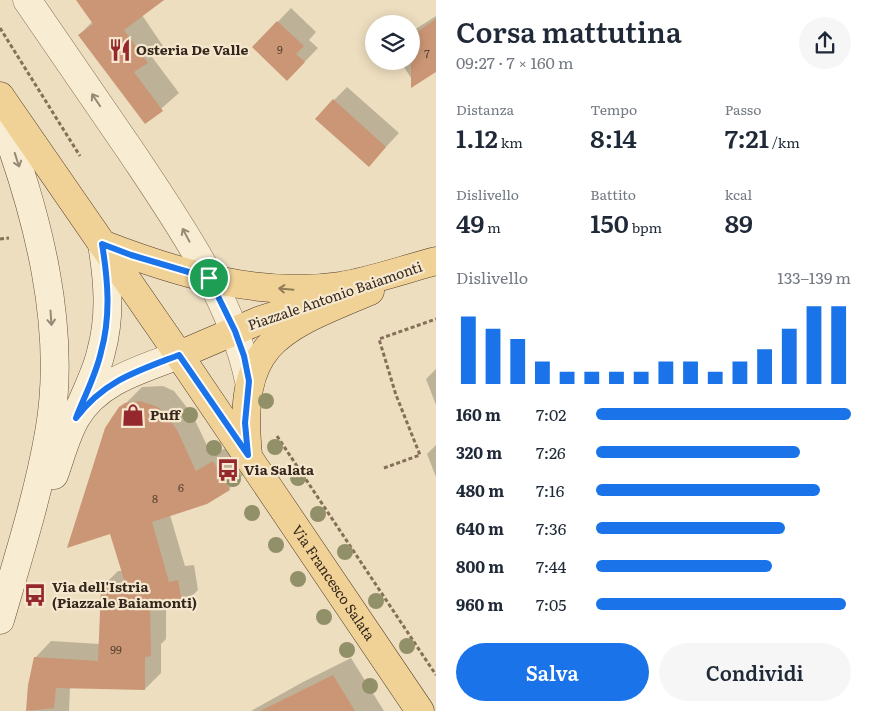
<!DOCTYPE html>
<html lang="it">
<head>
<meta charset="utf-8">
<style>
  :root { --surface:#fff; --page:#f6f6f7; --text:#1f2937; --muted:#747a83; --accent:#1a73e8 }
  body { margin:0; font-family:Literata,serif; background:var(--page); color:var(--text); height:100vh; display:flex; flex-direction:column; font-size:19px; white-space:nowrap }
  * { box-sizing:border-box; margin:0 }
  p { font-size:16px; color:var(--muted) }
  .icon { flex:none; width:28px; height:28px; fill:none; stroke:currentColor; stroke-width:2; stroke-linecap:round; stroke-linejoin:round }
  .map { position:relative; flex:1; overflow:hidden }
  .side { display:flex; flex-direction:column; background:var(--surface); width:435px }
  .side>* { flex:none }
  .fabs { position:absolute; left:365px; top:15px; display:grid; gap:10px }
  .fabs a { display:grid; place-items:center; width:55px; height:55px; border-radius:50%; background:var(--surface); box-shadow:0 2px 12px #0003; font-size:25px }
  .pin { position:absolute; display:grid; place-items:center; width:42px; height:42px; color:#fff; margin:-21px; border:2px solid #fff; border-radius:50%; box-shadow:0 1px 5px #0007 }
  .round { display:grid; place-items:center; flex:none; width:52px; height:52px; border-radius:26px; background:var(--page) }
  .summary { display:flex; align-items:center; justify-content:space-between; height:85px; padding:0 20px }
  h1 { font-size:28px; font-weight:600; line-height:38px }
  .figures { display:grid; grid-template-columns:repeat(3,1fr); gap:8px; height:85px; padding:5px 20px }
  .figures div { display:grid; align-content:center }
  .figures b { font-size:25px; font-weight:600 }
  .figures small { font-size:14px; font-weight:400 }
  .figures p { font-size:14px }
  .chart { height:140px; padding:10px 20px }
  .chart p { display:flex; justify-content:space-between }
  .chart svg { width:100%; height:90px; margin-top:5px; stroke:var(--accent); stroke-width:6 }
  .cta { display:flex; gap:10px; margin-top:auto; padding:10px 20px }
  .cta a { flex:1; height:58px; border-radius:30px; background:var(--accent); color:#fff; font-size:20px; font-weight:600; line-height:58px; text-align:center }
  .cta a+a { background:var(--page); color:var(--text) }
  ul { padding:0 20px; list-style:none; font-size:16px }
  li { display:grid; grid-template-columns:80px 60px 1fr; align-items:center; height:38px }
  li i { height:12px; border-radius:6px; background:var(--accent) }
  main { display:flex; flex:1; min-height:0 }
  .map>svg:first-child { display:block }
  .shadow { fill:#0003 }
  .building { fill:#cb9675 }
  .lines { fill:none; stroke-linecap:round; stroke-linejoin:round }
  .tertiary-casing { stroke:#856f58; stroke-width:29 }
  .secondary-casing { stroke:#67503b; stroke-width:29 }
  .primary-casing { stroke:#533d2c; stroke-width:29 }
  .path { stroke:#856f58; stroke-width:3; stroke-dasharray:4 2.5; stroke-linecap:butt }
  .tertiary { stroke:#f8ecd2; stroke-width:28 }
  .secondary { stroke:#f8ecd2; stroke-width:28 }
  .primary { stroke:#f1d296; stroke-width:28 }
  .tree { fill:#929069 }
  .oneway { stroke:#968a77 }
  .oneway2 { stroke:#937c59 }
  .route-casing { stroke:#fff; stroke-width:10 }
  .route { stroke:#1a73e8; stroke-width:6 }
  .labels { text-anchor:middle; stroke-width:4.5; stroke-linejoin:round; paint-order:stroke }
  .number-label { font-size:11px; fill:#5a4332 }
  .poi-label { font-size:14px; font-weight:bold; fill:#35271c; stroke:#f5e8ce; text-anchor:start }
  .street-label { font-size:14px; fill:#35271c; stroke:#f5e8ce }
</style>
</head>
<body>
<main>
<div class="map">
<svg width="436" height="711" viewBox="0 0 436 711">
  <rect width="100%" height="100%" fill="#eddebf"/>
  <path class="shadow" d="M77,0H162L142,15L163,46L152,57L179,93L146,122L79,35L93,21Z
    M291,8L316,32L309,40L318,48L287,80L254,47Z
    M436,16V70L415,84L400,61H411V32Z
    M347,87L399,133L369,165L334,100Z
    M436,369V405L426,379Z
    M163,386L174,391L192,414L212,456L229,446L245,473L229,489L170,515L185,566L194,565L198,590L182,606H166V639L161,644V673L145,689L70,687L69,711H30L35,658L51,641L100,644L102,587L118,571H123L103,437L112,417L142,387Z
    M436,445V477L427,454Z
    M351,658L384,711H251L303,682Z"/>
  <path class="building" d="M76,0H164L124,30L148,63L134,72L163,111L145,124L78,35L93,24Z
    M436,19V72L411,88V36Z
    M277,21L304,46L296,54L305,62L287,81L252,47Z
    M333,99L386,147L369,167L315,119Z
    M140,401L158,407L167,416L177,430L196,471L213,461L230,490L207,504L152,522L169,582L178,580L183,607L150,608L151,656L145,657V690L56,688L54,708L26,711L28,685L34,657L98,661L101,587L126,586L110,534L67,548L105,428L119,407L125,403Z
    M333,675L355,711H260Z"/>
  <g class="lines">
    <defs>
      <path id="tertiary" d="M27,0C62,51 97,102 132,153C178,222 232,299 249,381"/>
      <path id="secondary" d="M0,114C37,212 68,328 49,433C38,496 18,558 0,620
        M80,407C87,389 97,371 101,352C111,316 108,280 102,244
        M54,475C61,456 66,435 76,418C97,381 142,369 179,355"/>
      <g id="primary">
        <path id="s1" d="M0,96L179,355L420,711"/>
        <path d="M102,244C177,273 259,298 340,286C372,281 405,269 436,261"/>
        <path d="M179,355L258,321L310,304"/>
        <path d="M248,455C237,343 276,330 370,291"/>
      </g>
    </defs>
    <use href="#tertiary" class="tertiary-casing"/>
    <use href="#secondary" class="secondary-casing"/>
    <use href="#primary" class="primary-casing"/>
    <path class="path" d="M0,28L80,156
      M0,239L9,238
      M277,436L436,675
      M384,468L420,455L396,395L379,339L436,319"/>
    <use href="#tertiary" class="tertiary"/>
    <use href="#secondary" class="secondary"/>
    <use href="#primary" class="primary"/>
  </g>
  <g class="tree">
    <circle cx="266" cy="401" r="8"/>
    <circle cx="190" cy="415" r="8"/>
    <circle cx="275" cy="447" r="8"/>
    <circle cx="214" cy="448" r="8"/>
    <circle cx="298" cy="478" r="8"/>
    <circle cx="233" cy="479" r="8"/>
    <circle cx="252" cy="513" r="8"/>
    <circle cx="318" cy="514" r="8"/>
    <circle cx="276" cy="545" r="8"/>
    <circle cx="345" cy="552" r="8"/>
    <circle cx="298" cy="579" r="8"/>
    <circle cx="376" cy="601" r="8"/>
    <circle cx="324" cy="617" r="8"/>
    <circle cx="407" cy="646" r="8"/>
    <circle cx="347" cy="650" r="8"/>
    <circle cx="370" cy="686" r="8"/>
  </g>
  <defs><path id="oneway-shaft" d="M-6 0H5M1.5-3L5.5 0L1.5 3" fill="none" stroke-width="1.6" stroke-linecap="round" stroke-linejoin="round" transform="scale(1.25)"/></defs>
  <g class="oneway">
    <use href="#oneway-shaft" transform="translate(96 100) rotate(-124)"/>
    <use href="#oneway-shaft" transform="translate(17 160) rotate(72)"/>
    <use href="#oneway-shaft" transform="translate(186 235) rotate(-118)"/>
    <use href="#oneway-shaft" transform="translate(51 318) rotate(86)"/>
  </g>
  <use class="oneway2" href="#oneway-shaft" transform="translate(286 289) rotate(-175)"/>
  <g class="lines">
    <defs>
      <path id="route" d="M102,244L131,255L209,278L235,331L244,356L249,381L245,423L248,455L179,355C137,371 104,381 76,418C84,397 96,375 101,352C111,316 108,280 102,244Z"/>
    </defs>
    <use href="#route" class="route-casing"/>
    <use href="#route" class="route"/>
  </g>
  <defs>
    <symbol id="restaurant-bare" viewBox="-9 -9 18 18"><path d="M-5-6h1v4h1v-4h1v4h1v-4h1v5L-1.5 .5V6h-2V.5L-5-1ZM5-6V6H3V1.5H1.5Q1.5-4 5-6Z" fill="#94282d" stroke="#f5e8ce" stroke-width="2.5" paint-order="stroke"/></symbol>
    <symbol id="shop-bare" viewBox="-9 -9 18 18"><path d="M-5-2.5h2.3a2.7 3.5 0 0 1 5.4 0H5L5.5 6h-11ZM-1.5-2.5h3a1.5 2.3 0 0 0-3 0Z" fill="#94282d" stroke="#f5e8ce" stroke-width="2.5" paint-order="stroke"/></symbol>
    <symbol id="bus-bare" viewBox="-9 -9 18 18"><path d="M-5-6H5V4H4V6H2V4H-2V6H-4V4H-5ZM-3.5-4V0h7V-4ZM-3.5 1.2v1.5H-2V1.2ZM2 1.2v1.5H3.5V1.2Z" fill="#94282d" stroke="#f5e8ce" stroke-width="2.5" paint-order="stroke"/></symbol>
  </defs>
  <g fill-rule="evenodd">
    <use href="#restaurant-bare" x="104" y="34" width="32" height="32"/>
    <use href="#shop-bare" x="117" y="399" width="32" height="32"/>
    <use href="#bus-bare" x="212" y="454" width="32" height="32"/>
    <use href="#bus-bare" x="19" y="579" width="32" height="32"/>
  </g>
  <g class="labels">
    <g class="number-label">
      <text x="280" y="54">9</text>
      <text x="427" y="58">7</text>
      <text x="181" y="492">6</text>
      <text x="155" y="503">8</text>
      <text x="116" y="654">99</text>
    </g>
    <g class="poi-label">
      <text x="136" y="55">Osteria De Valle</text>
      <text x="150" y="420">Puff</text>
      <text x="244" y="475">Via Salata</text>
      <text x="52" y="592">Via dell'Istria<tspan x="52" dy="16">(Piazzale Baiamonti)</tspan></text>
    </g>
    <g class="street-label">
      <text transform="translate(335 296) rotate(-19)" y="5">Piazzale Antonio Baiamonti</text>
      <text dy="5" stroke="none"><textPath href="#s1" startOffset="590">Via Francesco Salata</textPath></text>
    </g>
  </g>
</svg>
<div class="fabs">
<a><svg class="icon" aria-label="layers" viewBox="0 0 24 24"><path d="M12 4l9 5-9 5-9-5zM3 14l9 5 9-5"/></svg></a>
</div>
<div class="pin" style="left:209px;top:278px;background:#1e9e55"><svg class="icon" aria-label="arrive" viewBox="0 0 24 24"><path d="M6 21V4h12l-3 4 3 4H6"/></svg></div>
</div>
<section class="side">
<div class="summary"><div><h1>Corsa mattutina</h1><p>09:27 · 7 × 160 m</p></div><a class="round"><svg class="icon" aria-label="share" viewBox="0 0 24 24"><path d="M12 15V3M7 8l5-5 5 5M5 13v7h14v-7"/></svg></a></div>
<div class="figures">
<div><p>Distanza</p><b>1.12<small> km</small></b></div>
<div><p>Tempo</p><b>8:14</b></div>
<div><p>Passo</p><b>7:21<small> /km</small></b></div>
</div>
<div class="figures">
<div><p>Dislivello</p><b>49<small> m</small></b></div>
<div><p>Battito</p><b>150<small> bpm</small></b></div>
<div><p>kcal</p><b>89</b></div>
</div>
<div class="chart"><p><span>Dislivello</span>133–139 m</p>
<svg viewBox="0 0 160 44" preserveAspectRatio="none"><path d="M5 44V11M15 44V17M25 44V22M35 44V33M45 44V38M55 44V38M65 44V38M75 44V38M85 44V33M95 44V33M105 44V38M115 44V33M125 44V27M135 44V17M145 44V6M155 44V6"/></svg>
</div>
<ul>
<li><b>160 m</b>7:02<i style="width:100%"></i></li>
<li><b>320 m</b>7:26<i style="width:80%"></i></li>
<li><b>480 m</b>7:16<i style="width:88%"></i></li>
<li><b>640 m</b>7:36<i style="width:74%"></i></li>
<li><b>800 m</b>7:44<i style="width:69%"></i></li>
<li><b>960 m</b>7:05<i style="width:98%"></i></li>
</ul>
<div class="cta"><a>Salva</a><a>Condividi</a></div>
</section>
</main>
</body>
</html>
